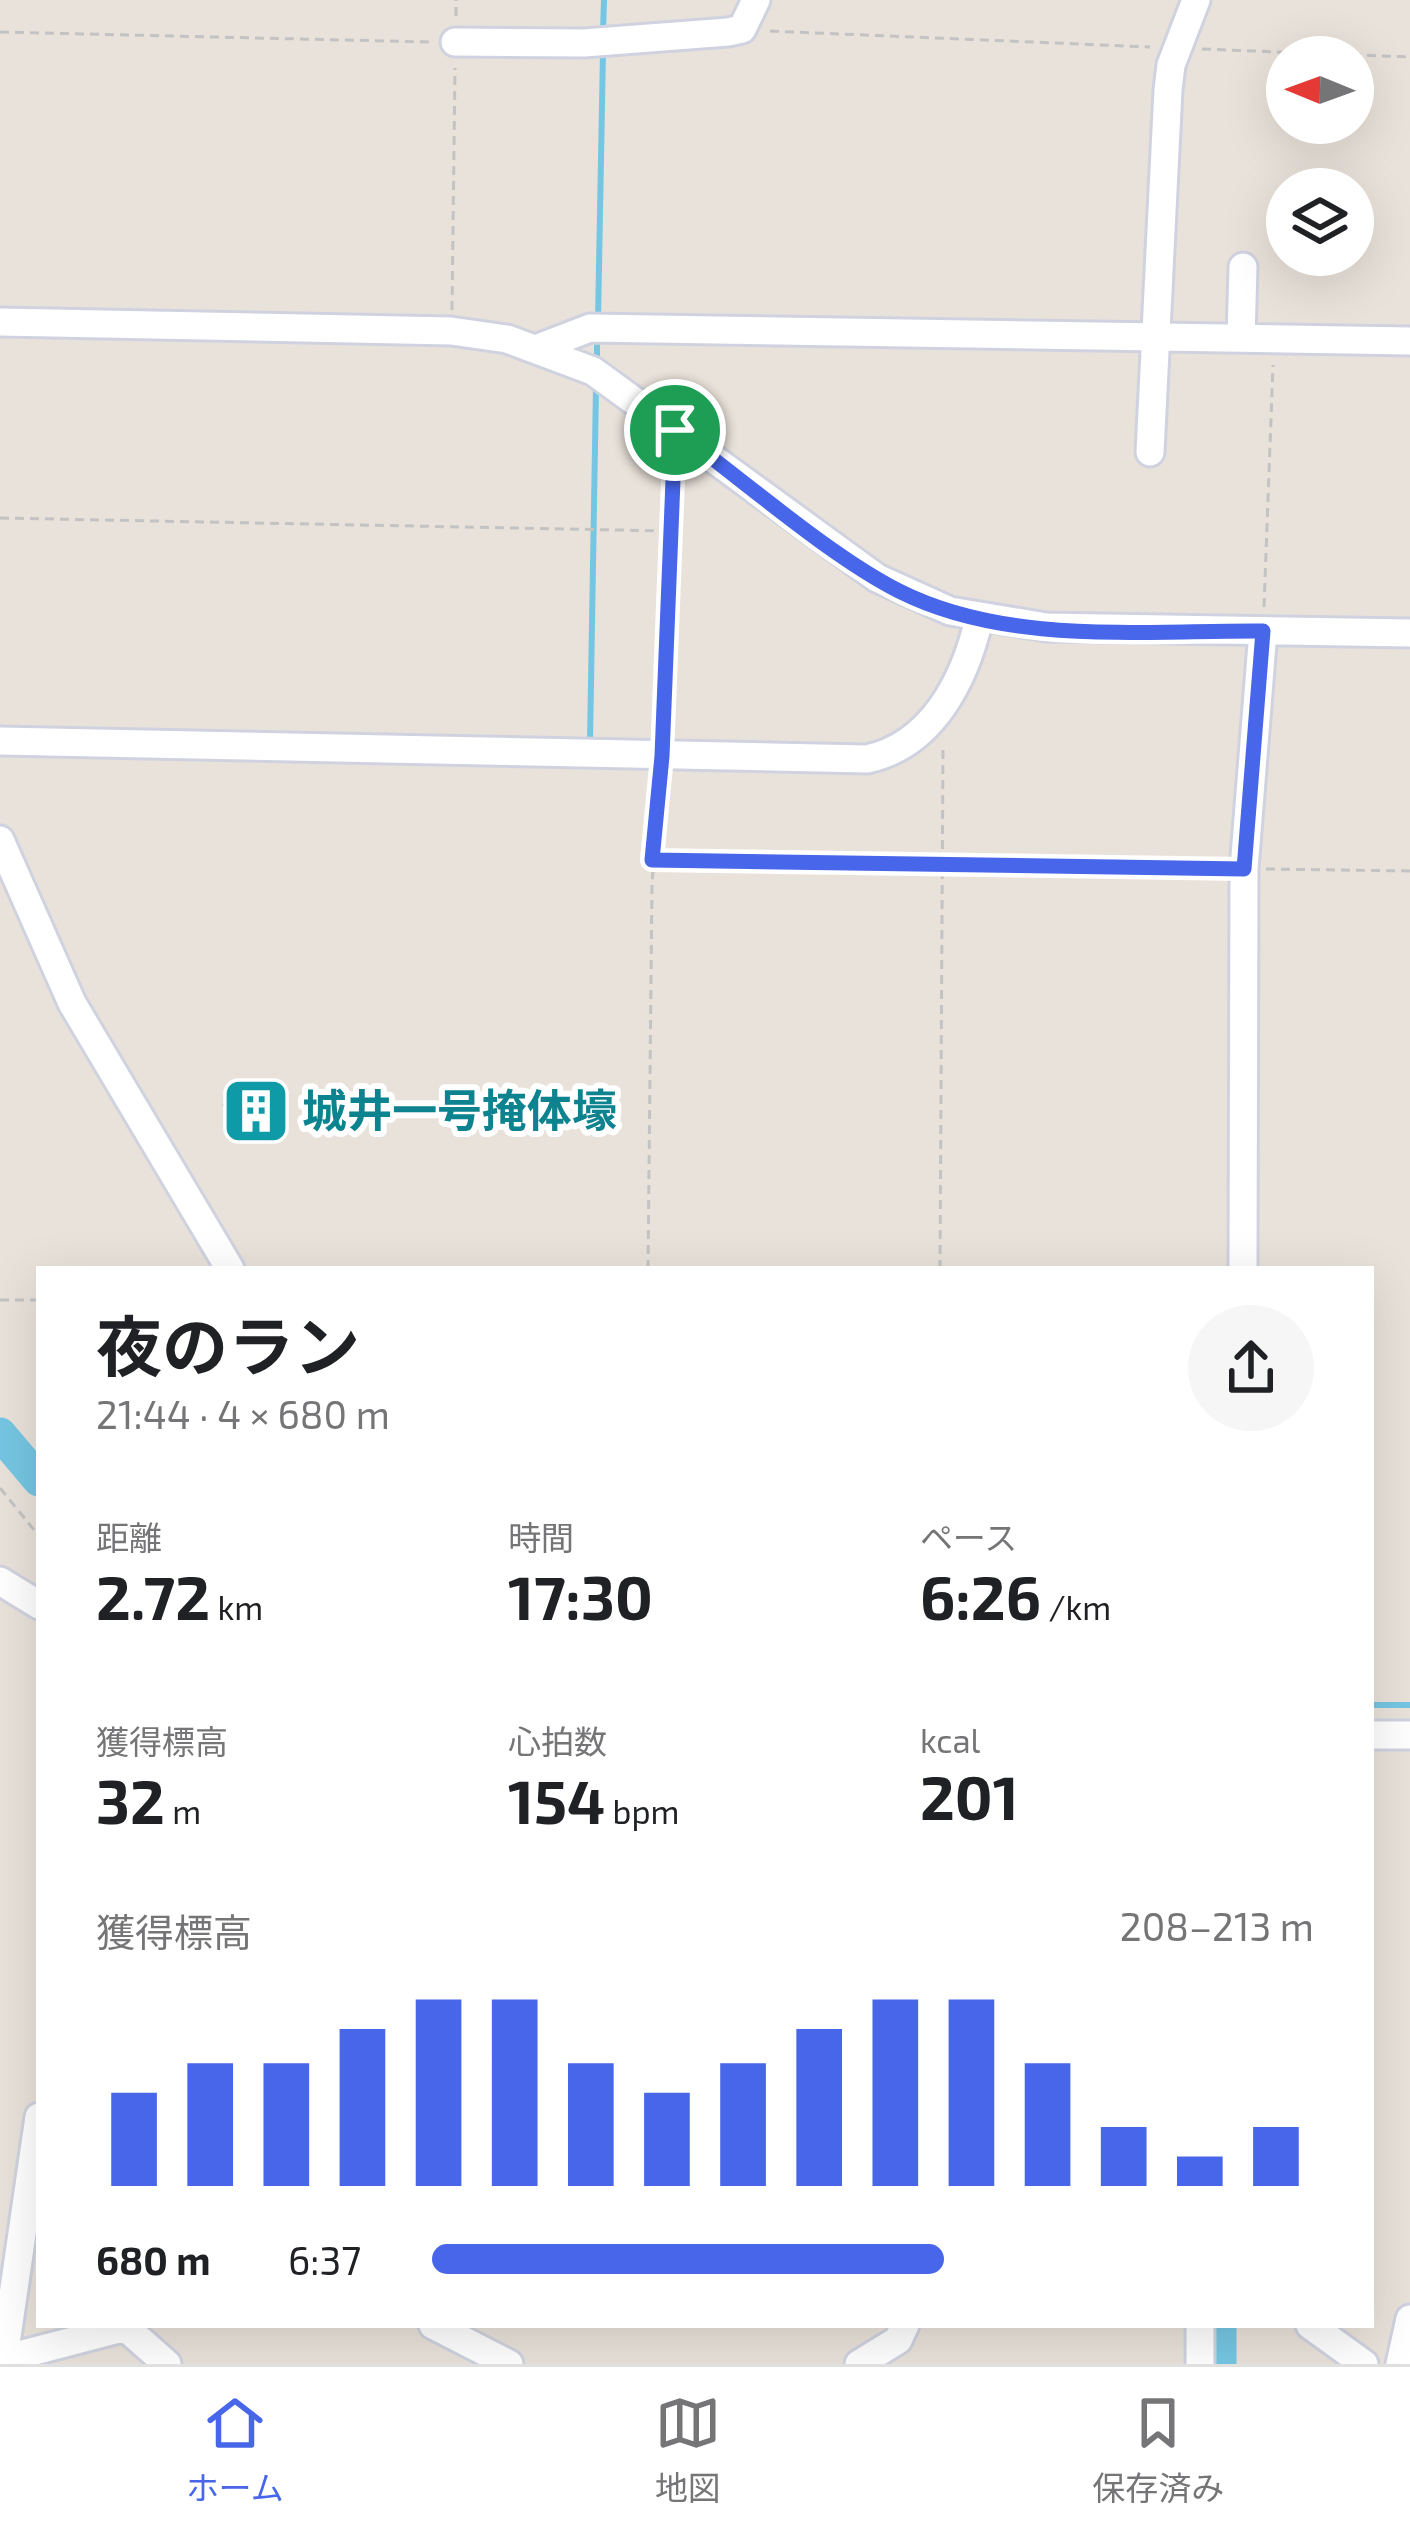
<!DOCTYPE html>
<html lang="ja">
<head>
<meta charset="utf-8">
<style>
  :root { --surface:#fff; --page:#f6f6f6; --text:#202124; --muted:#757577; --line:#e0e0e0; --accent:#4766e9 }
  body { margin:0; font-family:"Exo 2","Noto Sans JP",sans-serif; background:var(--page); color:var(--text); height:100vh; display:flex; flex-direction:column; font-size:45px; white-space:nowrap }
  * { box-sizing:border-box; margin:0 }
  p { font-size:39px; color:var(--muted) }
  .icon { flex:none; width:66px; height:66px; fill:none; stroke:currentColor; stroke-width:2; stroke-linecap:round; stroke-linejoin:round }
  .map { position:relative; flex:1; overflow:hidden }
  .panel { position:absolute; left:36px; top:1266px; width:1338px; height:1062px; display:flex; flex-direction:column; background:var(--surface); border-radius:0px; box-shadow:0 12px 48px #0002 }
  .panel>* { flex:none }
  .needle { width:78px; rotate:271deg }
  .buttons { position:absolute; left:1266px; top:36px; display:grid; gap:24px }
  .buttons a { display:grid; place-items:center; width:108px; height:108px; border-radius:50%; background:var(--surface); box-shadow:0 12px 48px #0002; font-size:60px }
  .pin { position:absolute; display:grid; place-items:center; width:102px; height:102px; color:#fff; margin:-51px; border:6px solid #fff; border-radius:50%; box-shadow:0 3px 12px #0007 }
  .round { display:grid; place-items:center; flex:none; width:126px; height:126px; border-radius:63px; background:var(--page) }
  .headline { display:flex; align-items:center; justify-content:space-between; height:204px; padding:0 60px }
  h1 { font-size:66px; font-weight:700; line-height:90px }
  .figures { display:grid; grid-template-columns:repeat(3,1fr); gap:18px; height:204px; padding:12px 60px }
  .figures div { display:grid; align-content:center }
  .figures b { font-size:60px; font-weight:700 }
  .figures small { font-size:33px; font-weight:400 }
  .figures p { font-size:33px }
  .chart { height:336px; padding:24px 60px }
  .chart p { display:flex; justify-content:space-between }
  .chart svg { width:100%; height:216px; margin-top:12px; stroke:var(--accent); stroke-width:6 }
  ul { padding:0 60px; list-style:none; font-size:39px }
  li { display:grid; grid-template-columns:192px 144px 1fr; align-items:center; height:90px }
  li i { height:30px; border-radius:15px; background:var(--accent) }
  .menu { display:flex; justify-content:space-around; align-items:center; height:168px; border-top:3px solid var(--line); background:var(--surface); font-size:33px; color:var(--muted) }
  .menu a { display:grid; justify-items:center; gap:6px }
  .menu .active { color:var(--accent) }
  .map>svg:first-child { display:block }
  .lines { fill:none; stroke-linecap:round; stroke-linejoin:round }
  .stream { stroke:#75c6e3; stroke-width:6 }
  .river { stroke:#75c6e3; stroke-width:33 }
  .building { fill:#c1bcb7; stroke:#c4beb4; stroke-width:3 }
  .minor-casing { stroke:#d0d3df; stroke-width:33 }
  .path { stroke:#c3c3c3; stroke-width:3; stroke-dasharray:9 6; stroke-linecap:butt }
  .minor { stroke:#fff; stroke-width:27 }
  .route-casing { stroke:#fff; stroke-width:24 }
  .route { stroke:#4766e9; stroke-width:15 }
  .labels { text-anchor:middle; stroke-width:12; stroke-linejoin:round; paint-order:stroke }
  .culture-label { font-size:45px; font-weight:bold; fill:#0d838f; stroke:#fff; text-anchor:start }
</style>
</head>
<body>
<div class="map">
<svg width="1410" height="2364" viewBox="0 0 1410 2364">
  <rect width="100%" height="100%" fill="#e9e2da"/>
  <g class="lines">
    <path class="stream" d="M603,32L604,0
      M598,320L603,52
      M597,362V334
      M585,741L590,742L596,388
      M1371,1705H1410"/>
    <path class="river" d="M0,1434L39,1480
      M1220,2325V2364"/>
  </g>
  <path class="building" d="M255,1083L273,1089L282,1106L280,1125L265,1142L224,1105L239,1087Z"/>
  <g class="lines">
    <defs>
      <path id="minor" d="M455,42L584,43L728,32L742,29L756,0
        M0,322L451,331L507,339L593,371L877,578L950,611L1046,627L1410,633
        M1241,338L1243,267
        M538,348L590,328L1410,341
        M1150,452L1168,90L1171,65L1196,0
        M0,741L867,759C933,745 965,679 979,619
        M0,840L72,1003L230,1269
        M1243,1269L1244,869L1263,631
        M0,1581L39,1605
        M1371,1735H1410
        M433,2325L509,2364
        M1310,2325L1364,2364
        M125,2327L167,2364
        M0,2360L134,2325
        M3,2364L39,2117
        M859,2364L898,2340L905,2325
        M1200,2364V2325
        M1400,2364L1410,2319"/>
    </defs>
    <use href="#minor" class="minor-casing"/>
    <path class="path" d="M456,16V0
      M770,31L1150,47
      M0,32L430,42
      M1202,49L1410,57
      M452,310L455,68
      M0,518L669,531
      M1264,607L1273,365
      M663,733L673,461
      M654,860L1221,868
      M1266,869L1410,871
      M648,1269L652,884L660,779
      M940,1269L943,745
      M0,1300H39
      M0,1488L39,1536"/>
    <use href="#minor" class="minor"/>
  </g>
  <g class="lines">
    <defs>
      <path id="route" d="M675,430C741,478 828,555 899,591C1008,646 1145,630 1263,631L1244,869L652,860L662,756Z"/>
    </defs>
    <use href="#route" class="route-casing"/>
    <use href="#route" class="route"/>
  </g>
  <defs>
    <symbol id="building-square" viewBox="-11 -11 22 22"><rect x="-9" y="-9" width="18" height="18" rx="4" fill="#0f9aa8" stroke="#fff"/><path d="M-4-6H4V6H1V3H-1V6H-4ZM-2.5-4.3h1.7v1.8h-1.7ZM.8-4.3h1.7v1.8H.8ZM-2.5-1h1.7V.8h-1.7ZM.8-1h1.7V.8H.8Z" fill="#fff"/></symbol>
  </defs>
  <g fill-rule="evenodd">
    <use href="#building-square" x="218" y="1073" width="76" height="76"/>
  </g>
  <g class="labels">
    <g class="culture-label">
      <text x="302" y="1127">城井一号掩体壕</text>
    </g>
  </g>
</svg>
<div class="buttons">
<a><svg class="needle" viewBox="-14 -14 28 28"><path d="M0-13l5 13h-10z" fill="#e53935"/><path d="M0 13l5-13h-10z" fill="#757577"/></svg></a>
<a><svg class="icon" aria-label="layers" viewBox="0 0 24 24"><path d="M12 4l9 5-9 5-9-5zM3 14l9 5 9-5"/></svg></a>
</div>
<div class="pin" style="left:675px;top:430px;background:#1e9e55"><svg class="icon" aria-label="arrive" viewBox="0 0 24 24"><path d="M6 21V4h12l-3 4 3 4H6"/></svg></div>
<section class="panel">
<div class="headline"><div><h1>夜のラン</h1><p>21:44 · 4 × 680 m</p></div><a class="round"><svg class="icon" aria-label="share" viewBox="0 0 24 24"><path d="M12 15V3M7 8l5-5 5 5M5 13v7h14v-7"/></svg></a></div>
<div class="figures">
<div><p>距離</p><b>2.72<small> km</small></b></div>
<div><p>時間</p><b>17:30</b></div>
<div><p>ペース</p><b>6:26<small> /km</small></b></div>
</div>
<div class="figures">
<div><p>獲得標高</p><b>32<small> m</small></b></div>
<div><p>心拍数</p><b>154<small> bpm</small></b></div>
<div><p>kcal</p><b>201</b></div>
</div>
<div class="chart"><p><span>獲得標高</span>208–213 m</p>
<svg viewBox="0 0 160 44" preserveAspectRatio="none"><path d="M5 44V25M15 44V19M25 44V19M35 44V12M45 44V6M55 44V6M65 44V19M75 44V25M85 44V19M95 44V12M105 44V6M115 44V6M125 44V19M135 44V32M145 44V38M155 44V32"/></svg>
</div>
<ul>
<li><b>680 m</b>6:37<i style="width:58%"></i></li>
</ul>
</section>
</div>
<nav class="menu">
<a class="active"><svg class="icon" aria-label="home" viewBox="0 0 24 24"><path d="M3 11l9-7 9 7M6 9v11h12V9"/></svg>ホーム</a>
<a><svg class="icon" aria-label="map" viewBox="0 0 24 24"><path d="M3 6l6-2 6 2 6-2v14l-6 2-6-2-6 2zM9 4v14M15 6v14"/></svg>地図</a>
<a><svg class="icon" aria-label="saved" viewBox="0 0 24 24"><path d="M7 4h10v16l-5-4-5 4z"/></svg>保存済み</a>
</nav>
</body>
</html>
